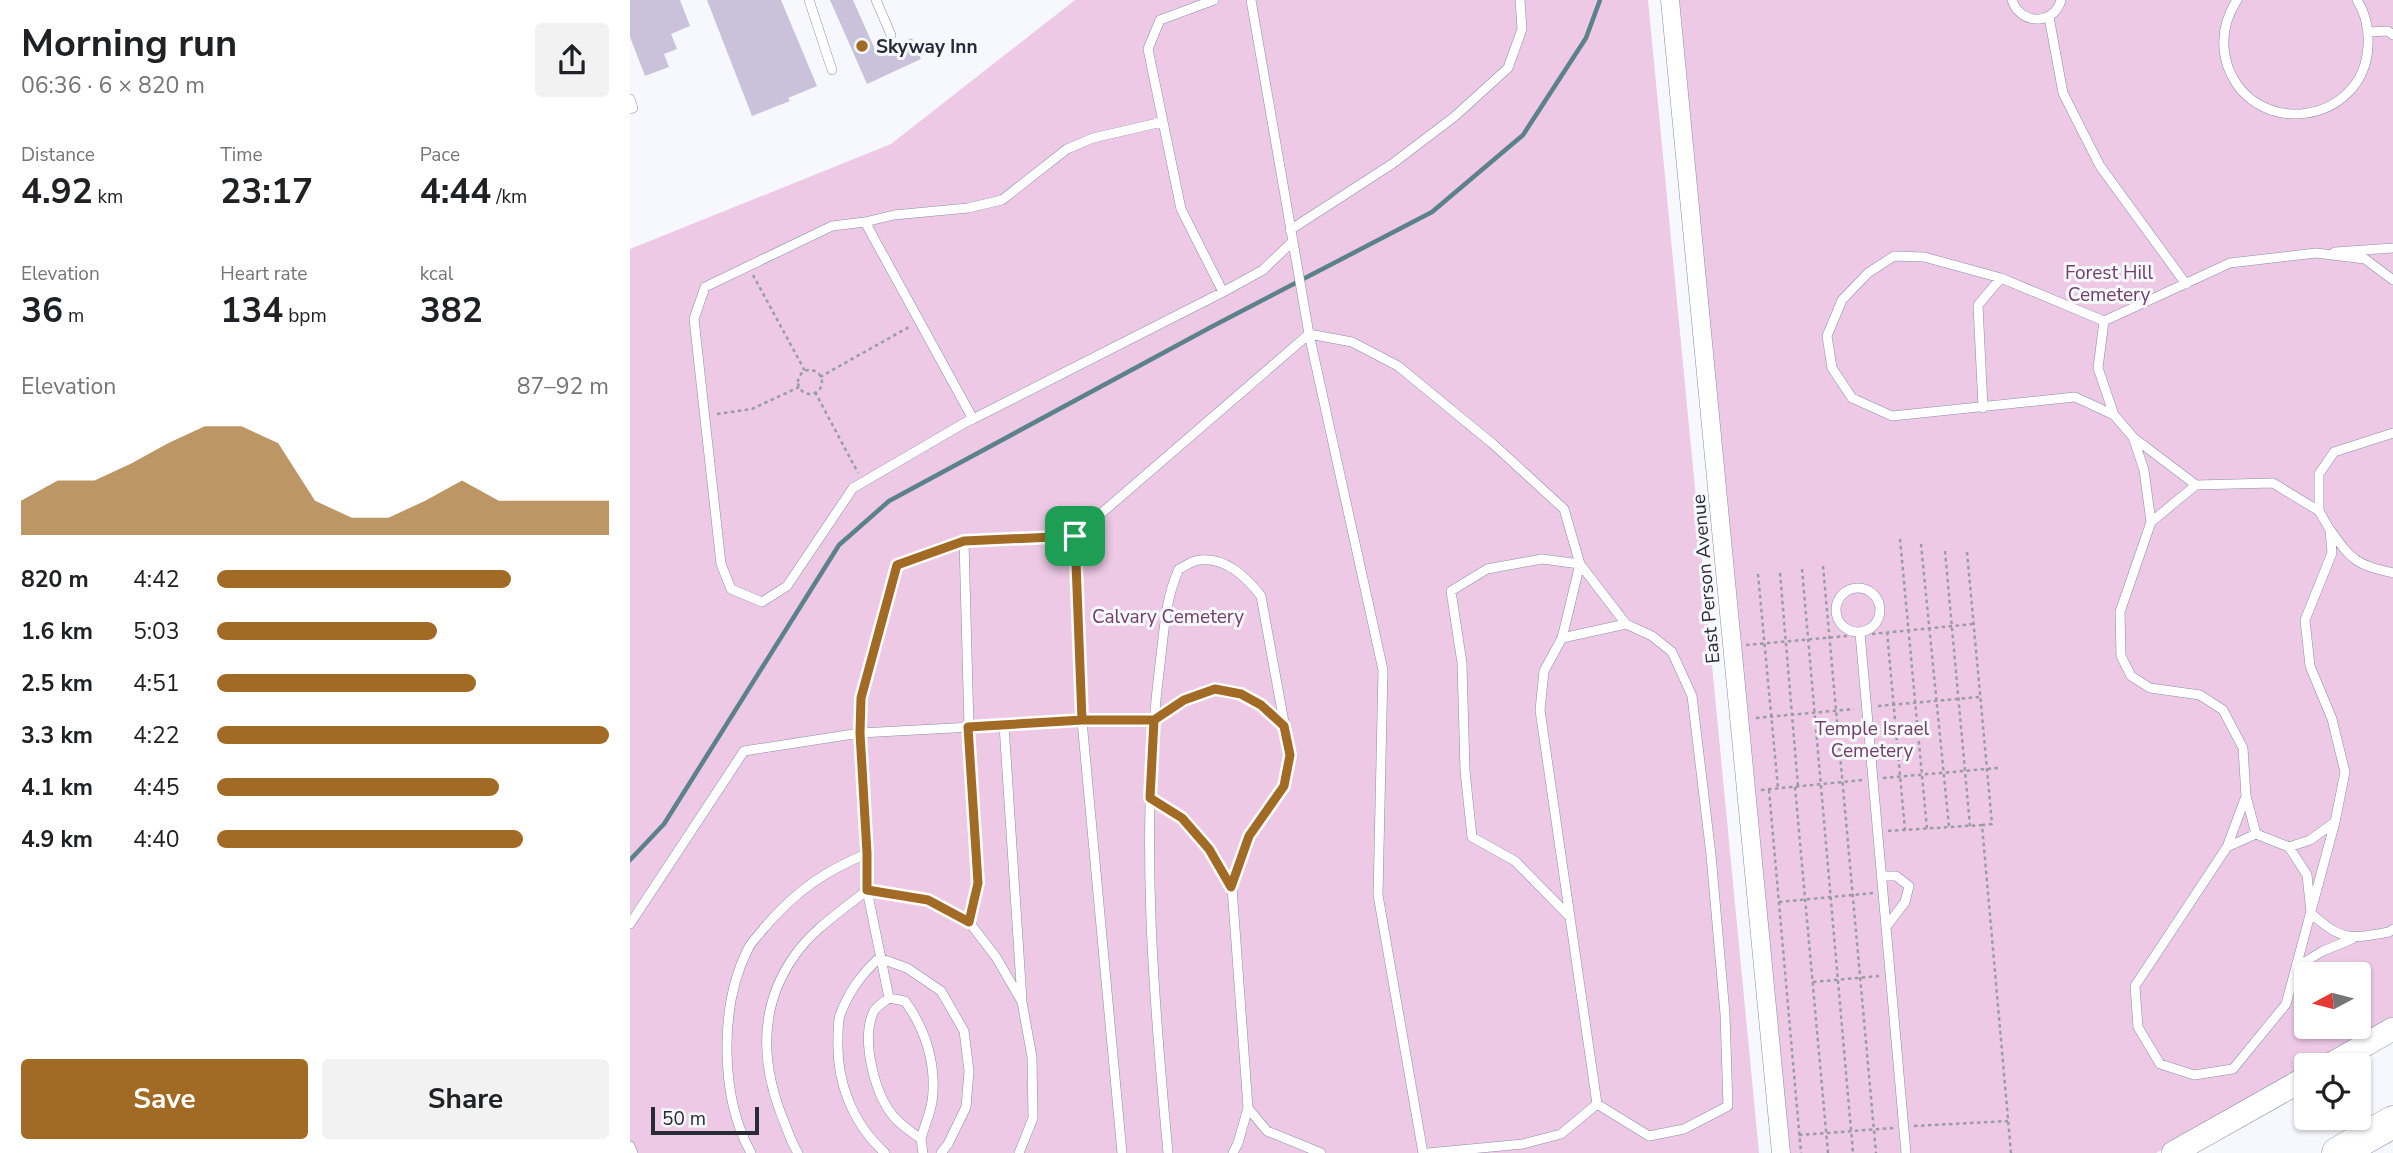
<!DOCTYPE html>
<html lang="en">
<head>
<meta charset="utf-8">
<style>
  :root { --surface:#fff; --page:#f2f2f2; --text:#202124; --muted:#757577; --accent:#a16b25 }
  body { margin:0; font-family:"Nunito Sans",sans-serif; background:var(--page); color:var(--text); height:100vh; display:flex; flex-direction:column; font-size:26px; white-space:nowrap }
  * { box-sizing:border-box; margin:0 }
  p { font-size:23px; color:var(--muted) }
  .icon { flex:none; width:38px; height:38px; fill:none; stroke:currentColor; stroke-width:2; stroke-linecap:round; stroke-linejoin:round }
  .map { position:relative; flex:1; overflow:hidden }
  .side { display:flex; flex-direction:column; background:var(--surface); width:630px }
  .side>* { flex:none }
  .needle { width:46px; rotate:263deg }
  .buttons { position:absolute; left:1664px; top:962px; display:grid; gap:14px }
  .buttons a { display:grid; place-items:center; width:77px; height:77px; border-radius:7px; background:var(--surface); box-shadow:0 2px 5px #0004; font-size:35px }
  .scale { position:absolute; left:21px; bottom:18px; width:108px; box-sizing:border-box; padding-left:7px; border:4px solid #282b35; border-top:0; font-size:19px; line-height:24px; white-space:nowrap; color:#282b35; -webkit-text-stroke:5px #f6f8fd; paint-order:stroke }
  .pin { position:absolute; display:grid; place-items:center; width:60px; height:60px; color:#fff; margin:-30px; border-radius:14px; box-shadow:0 4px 10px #0006 }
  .round { display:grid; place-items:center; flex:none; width:74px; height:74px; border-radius:7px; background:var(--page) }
  .head { display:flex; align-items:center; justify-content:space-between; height:119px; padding:0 21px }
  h1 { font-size:38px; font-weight:700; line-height:52px }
  .figures { display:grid; grid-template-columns:repeat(3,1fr); gap:10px; height:119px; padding:7px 21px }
  .figures div { display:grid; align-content:center }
  .figures b { font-size:35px; font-weight:700 }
  .figures small { font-size:19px; font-weight:400 }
  .figures p { font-size:19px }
  .chart { height:196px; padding:14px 21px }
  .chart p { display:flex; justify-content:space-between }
  .chart svg { width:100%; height:126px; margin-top:7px; fill:var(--accent); opacity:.7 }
  .action { display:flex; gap:14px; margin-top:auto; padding:14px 21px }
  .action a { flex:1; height:80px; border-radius:7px; background:var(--accent); color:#fff; font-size:28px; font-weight:700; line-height:80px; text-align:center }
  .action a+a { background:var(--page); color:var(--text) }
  ul { padding:0 21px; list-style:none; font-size:23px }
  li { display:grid; grid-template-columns:112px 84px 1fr; align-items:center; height:52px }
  li i { height:18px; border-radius:9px; background:var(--accent) }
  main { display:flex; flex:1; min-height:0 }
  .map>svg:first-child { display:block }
  .green { fill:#edc9e5; fill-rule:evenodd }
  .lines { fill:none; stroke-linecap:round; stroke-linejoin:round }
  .stream { stroke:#5b828a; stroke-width:4.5 }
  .building { fill:#cac1da }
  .service-casing { stroke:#878fa6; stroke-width:10 }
  .minor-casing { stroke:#878fa6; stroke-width:19 }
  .tertiary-casing { stroke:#878fa6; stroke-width:24 }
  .motorway-casing { stroke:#878fa6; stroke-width:33 }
  .path { stroke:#9a9ca4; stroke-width:2.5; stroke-dasharray:3.5 3.5; stroke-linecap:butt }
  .service { stroke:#fff; stroke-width:9 }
  .minor { stroke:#fff; stroke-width:18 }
  .tertiary { stroke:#fff; stroke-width:23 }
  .motorway { stroke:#fff; stroke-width:32 }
  .route-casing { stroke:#fff; stroke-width:14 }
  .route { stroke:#a16b25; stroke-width:9 }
  .poi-dot { fill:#a16b25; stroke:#f6f8fd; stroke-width:2.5 }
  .labels { text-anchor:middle; stroke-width:6; stroke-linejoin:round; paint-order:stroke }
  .poi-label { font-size:19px; font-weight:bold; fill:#282b35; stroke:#f6f8fd; text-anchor:start }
  .park-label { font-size:19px; fill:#714068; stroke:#f6f8fd }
  .street-label { font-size:19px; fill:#282b35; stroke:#f6f8fd }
</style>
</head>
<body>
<main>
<section class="side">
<div class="head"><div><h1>Morning run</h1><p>06:36 · 6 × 820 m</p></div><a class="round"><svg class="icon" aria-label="share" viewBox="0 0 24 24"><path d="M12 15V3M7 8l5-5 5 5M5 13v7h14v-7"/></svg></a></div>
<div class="figures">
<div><p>Distance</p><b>4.92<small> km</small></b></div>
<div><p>Time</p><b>23:17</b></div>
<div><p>Pace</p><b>4:44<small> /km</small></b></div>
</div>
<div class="figures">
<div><p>Elevation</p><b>36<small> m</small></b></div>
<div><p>Heart rate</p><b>134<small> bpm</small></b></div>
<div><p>kcal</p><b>382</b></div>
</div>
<div class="chart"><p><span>Elevation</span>87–92 m</p>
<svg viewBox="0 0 160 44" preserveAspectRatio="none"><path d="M0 44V32L10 25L20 25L30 19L40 12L50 6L60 6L70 12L80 32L90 38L100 38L110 32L120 25L130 32L140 32L150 32L160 32V44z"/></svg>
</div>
<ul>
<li><b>820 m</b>4:42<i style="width:75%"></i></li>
<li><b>1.6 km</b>5:03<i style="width:56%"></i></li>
<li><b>2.5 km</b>4:51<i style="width:66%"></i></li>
<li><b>3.3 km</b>4:22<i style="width:100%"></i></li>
<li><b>4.1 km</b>4:45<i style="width:72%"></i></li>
<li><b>4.9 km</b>4:40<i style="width:78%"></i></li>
</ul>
<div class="action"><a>Save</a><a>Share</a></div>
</section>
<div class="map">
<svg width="1763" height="1153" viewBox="0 0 1763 1153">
  <rect width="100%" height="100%" fill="#f6f8fd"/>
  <path class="green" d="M445,0H1018L1129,1153H0V249L261,144Z
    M1048,0H1763V1020L1682,1066H1676V1069L1526,1153H1150ZM1676,975H1729V1027H1676Z"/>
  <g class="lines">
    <path class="stream" d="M0,860L34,824L209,545L259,501L583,326L802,212L893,135L956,38L970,0"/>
  </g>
  <path class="building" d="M0,0H50L60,26L41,34L47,49L34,54L39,67L15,76L0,37Z
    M77,0H151L187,86L158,98L160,101L122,116Z
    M200,0H223L247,54L282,38L291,59L237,84Z"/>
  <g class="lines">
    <defs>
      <path id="service" d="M179,0L202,70
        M246,0L261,35
        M584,0L530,20L518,49L551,209L593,292
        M621,0L679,334L722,342L768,366L863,444L934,509L950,564L996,624
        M1382,0C1390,25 1424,26 1431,0
        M1607,0C1594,20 1590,43 1598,67C1625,140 1734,124 1738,46C1739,30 1736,14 1727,0
        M1419,17L1433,93L1470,166L1556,284
        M1739,32L1758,31L1763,35
        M0,99L3,108L0,109
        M235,222L264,215L338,208L372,200L437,149L463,138L532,122
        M660,230L762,164L824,117L878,68L892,29L890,0
        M1705,252L1763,248
        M1763,280L1735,259L1686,253L1600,263L1474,321L1468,368L1484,415L1503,437L1514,470L1521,522L1490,612L1491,656L1501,676L1520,688L1570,695L1593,710L1613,748L1616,796L1597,847L1505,986L1508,1027L1530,1064L1564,1075L1603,1069L1656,1004L1705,822L1715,772L1702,719L1680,666L1675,620L1702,553L1700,530L1689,511V474L1704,452L1763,433
        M1474,321L1371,278L1294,257L1264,256L1238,273L1212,300L1197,336L1202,368L1222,398L1262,416L1445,397L1484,415
        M1353,408L1348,305L1371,278
        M343,419L235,222L202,226L75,287L64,319L91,564L101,589L132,602L157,586L223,488L336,422L343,419L593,292L633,270L662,242
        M1504,438L1566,485L1643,483L1689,511
        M1521,522L1566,485
        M1701,531C1723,562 1726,564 1763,573
        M445,536L679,334L753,670L748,895L793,1153
        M334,541L339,727L348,883L339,922
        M1206 610a22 22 0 1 1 44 0a22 22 0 1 1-44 0Z
        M996,624L1022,636L1042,652L1062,696L1081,855L1095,1014L1098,1106L1054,1129L1019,1136L967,1104L910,710L914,671L932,638Z
        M1230,633L1276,1153
        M932,638L950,564L912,559L857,569L821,591L832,663L835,771L842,837L885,861L940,917
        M374,725L392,1000
        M1616,796L1626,834L1659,847L1680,840L1705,822
        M520,798L552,818L579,849L602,887
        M1597,847L1626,834
        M1659,847L1677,875L1681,913C1710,941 1721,939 1759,932L1763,929
        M1251,876H1266L1279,886L1275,902L1256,927
        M0,924L114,751L230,733L452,721L524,720L554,700L585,689L611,693L631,705L654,726
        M1666,967L1693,951L1722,939
        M259,998L237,890L238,853L230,733L231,698L267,565L334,541L445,536L452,721L492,1153
        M259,998L275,1001C296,1030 307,1066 302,1102C300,1114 294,1127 291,1139C282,1132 272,1126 265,1118C245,1096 231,1041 243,1013C245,1007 254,1002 259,998Z
        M618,1108L637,1131L691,1153
        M291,1139L293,1153
        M0,1146L3,1153
        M121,1153C90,1097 89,1006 118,949C121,942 129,935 134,928C166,891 193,872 238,853
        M168,1153C162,1144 159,1134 155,1124C131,1067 127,1008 165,955C183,929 213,910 237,890L298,900L339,922L366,957L392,1002L402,1057L403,1118L389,1153
        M255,1153C222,1123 206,1081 208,1037C208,1030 208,1022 210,1015C219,991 231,975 249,958L277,968L311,991L334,1031L339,1071L336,1107L318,1144L311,1153
        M538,1153C523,993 510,832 529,672C534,637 534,601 549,569C555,566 563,560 570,560C596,557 616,577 631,596L660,755L654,786L619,836L602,887L618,1108L608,1143L603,1153
        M798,1153L893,1144L931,1134L967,1104"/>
      <path id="minor" d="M1040,0L1151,1153"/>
      <path id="tertiary" d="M1698,1066L1763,1029
        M1543,1153L1676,1078"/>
      <path id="motorway" d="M1708,1153L1763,1122"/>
    </defs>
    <use href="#service" class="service-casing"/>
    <use href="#minor" class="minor-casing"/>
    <use href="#tertiary" class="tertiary-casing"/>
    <use href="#motorway" class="motorway-casing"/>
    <path class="path" d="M123,275L175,371
      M168 382a12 12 0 1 1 24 0a12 12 0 1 1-24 0Z
      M190,377L279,327
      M185,392L228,473
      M87,414L122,409L169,387
      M1270,539L1297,829
      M1291,544L1319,827
      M1315,551L1340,826
      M1337,552L1362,824L1352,825
      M1193,566L1246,1153
      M1172,569L1223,1153
      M1150,573L1168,786
      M1128,574L1148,788
      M1257,632L1275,830
      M1242,634L1343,624
      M1116,645L1217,636
      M1248,706L1349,697
      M1126,718L1224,709
      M1253,778L1368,768
      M1165,787L1198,1153
      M1131,790L1233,780
      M1139,790L1171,1153
      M1258,831L1352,825L1381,1153
      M1149,902L1243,893
      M1183,982L1249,976
      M1284,1126L1378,1121
      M1169,1135L1264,1128"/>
    <use href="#service" class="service"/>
    <use href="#minor" class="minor"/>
    <use href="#tertiary" class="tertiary"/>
    <use href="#motorway" class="motorway"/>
  </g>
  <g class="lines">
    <defs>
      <path id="route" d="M445,536L334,541L267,565L231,698L230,733L237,853V890L298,900L339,922L348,883L338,727L452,720H524L520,798L552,818L579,849L601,887L619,836L654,786L660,755L654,726L631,705L611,694L585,689L554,700L524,720H452L445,536"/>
    </defs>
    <use href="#route" class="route-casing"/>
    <use href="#route" class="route"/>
  </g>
  <circle class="poi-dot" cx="232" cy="46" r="7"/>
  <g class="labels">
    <g class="poi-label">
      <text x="246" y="53">Skyway Inn</text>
    </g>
    <g class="park-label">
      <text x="1479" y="279">Forest Hill<tspan x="1479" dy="22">Cemetery</tspan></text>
      <text x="538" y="623">Calvary Cemetery</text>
      <text x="1242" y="735">Temple Israel<tspan x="1242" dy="22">Cemetery</tspan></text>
    </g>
    <g class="street-label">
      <text transform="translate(1075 579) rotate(-95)" y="7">East Person Avenue</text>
    </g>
  </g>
</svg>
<div class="buttons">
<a><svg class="needle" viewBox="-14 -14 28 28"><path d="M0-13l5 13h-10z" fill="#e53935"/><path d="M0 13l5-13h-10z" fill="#757577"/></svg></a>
<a><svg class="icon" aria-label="locate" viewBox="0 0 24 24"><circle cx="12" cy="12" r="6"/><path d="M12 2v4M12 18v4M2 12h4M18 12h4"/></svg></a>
</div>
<div class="scale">50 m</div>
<div class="pin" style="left:445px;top:536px;background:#1e9e55"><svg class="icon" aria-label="arrive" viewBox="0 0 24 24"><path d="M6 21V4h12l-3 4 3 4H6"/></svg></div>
</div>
</main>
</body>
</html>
